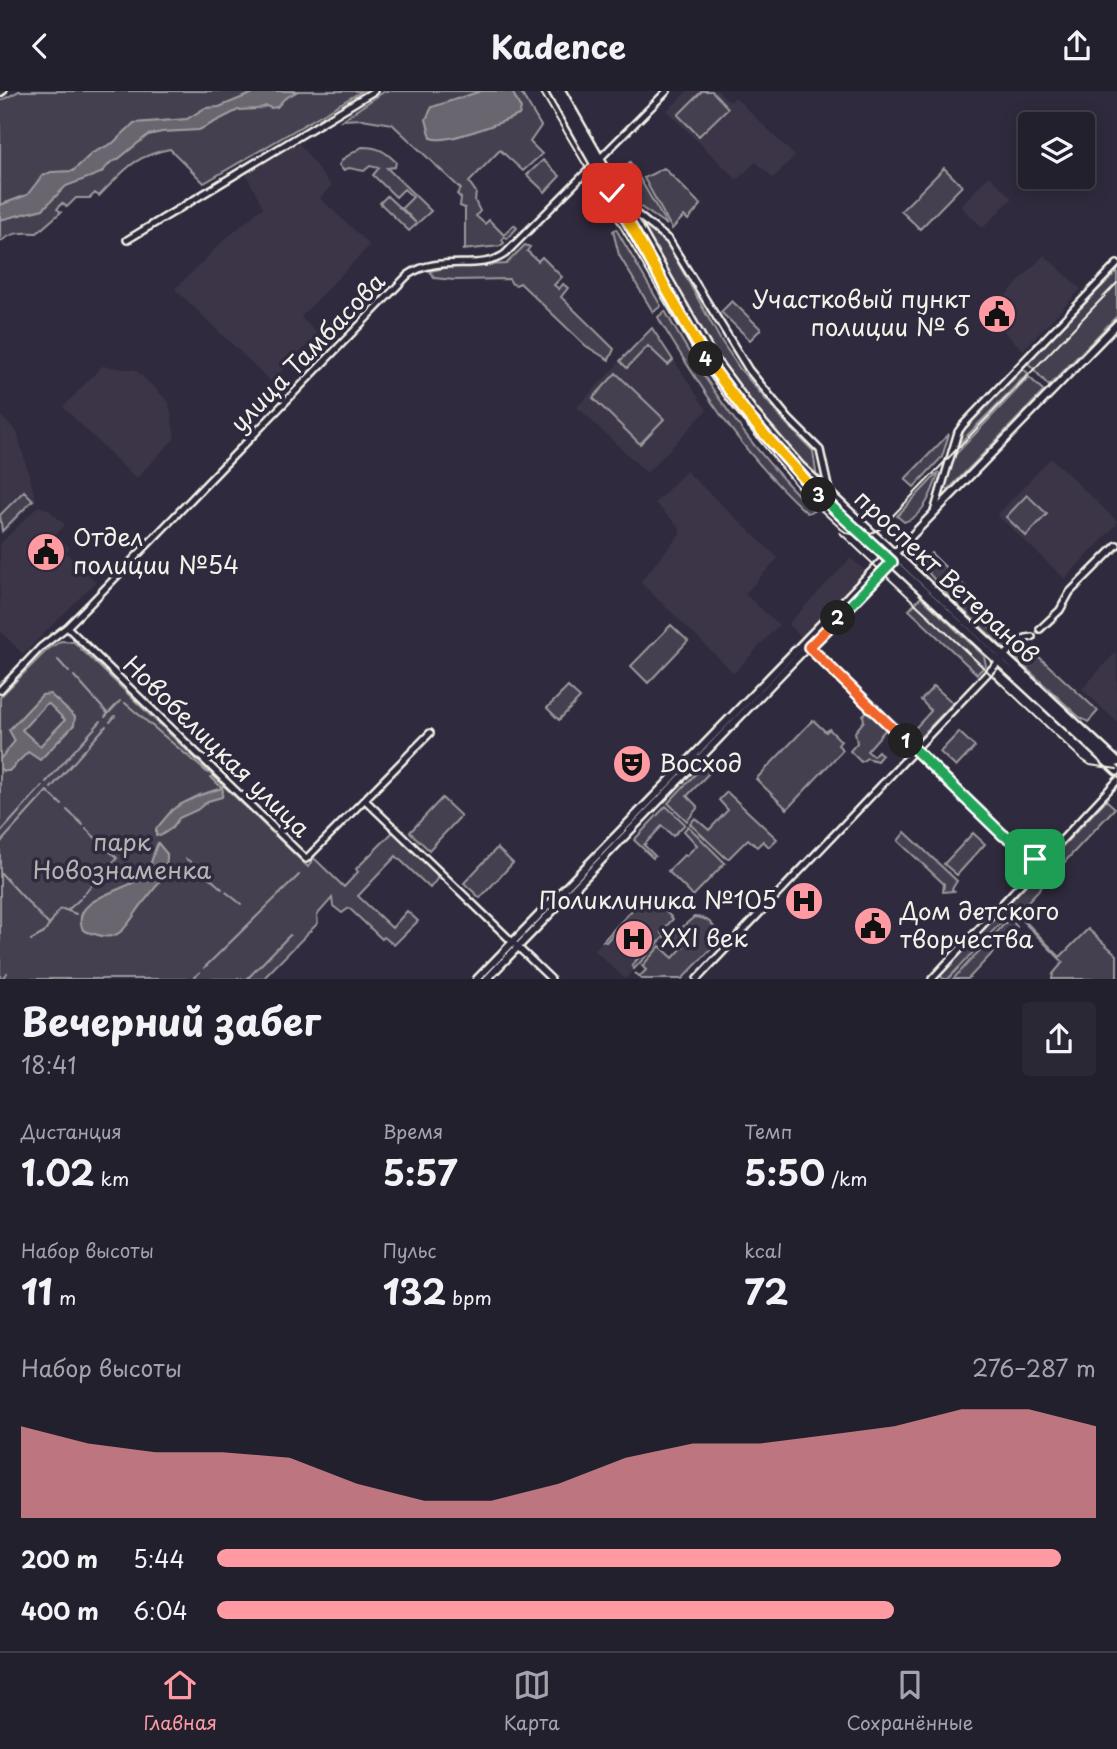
<!DOCTYPE html>
<html lang="ru">
<head>
<meta charset="utf-8">
<style>
  :root { --surface:#23202e; --page:#2b2836; --text:#f1f3f6; --muted:#a3a3aa; --line:#403e4a; --accent:#ff9aa2 }
  body { margin:0; font-family:"Playpen Sans",sans-serif; background:var(--page); color:var(--text); height:100vh; display:flex; flex-direction:column; font-size:26px; white-space:nowrap }
  * { box-sizing:border-box; margin:0 }
  p { font-size:23px; color:var(--muted) }
  .icon { flex:none; width:38px; height:38px; fill:none; stroke:currentColor; stroke-width:2; stroke-linecap:round; stroke-linejoin:round }
  .map { position:relative; height:888px; overflow:hidden }
  .panel { display:flex; flex-direction:column; background:var(--surface); flex:1 }
  .panel>* { flex:none }
  .fabs { position:absolute; left:1018px; top:21px; display:grid; gap:14px }
  .fabs a { display:grid; place-items:center; width:77px; height:77px; border-radius:7px; background:var(--surface); box-shadow:0 4px 18px #0003,0 0 0 2px var(--line); font-size:35px }
  .pin { position:absolute; display:grid; place-items:center; width:60px; height:60px; color:#fff; margin:-30px; border-radius:14px; box-shadow:0 4px 10px #0006 }
  .km { position:absolute; width:35px; height:35px; margin:-18px; border-radius:50%; background:#222; color:#fff; font-size:19px; line-height:35px; text-align:center }
  .round { display:grid; place-items:center; flex:none; width:74px; height:74px; border-radius:7px; background:var(--page) }
  .summary { display:flex; align-items:center; justify-content:space-between; height:119px; padding:0 21px }
  h1 { font-size:38px; font-weight:700; line-height:52px }
  .figures { display:grid; grid-template-columns:repeat(3,1fr); gap:10px; height:119px; padding:7px 21px }
  .figures div { display:grid; align-content:center }
  .figures b { font-size:35px; font-weight:700 }
  .figures small { font-size:19px; font-weight:400 }
  .figures p { font-size:19px }
  .chart { height:196px; padding:14px 21px }
  .chart p { display:flex; justify-content:space-between }
  .chart svg { width:100%; height:126px; margin-top:7px; fill:var(--accent); opacity:.7 }
  ul { padding:0 21px; list-style:none; font-size:23px }
  li { display:grid; grid-template-columns:112px 84px 1fr; align-items:center; height:52px }
  li i { height:18px; border-radius:9px; background:var(--accent) }
  header { display:flex; justify-content:space-between; align-items:center; height:91px; padding:0 21px; background:var(--surface); font-size:32px; font-weight:700 }
  .tabs { display:flex; justify-content:space-around; align-items:center; height:98px; border-top:2px solid var(--line); background:var(--surface); font-size:19px; color:var(--muted) }
  .tabs a { display:grid; justify-items:center; gap:4px }
  .tabs .selected { color:var(--accent) }
  .map>svg:first-child { display:block }
  .built { fill:#3b3647 }
  .green { fill:#454050; stroke:#9c989c; stroke-width:2 }
  .water { fill:#6a6670; stroke:#a19ea0; stroke-width:2; fill-rule:evenodd }
  .lines { fill:none; stroke-linecap:round; stroke-linejoin:round }
  .stream { stroke:#a19ea0; stroke-width:2 }
  .minor-casing { stroke:#f4f1e8; stroke-width:10 }
  .tertiary-casing { stroke:#f4f1e8; stroke-width:11 }
  .secondary-casing { stroke:#f4f1e8; stroke-width:12 }
  .minor { stroke:#2f2a3d; stroke-width:5 }
  .tertiary { stroke:#2f2a3d; stroke-width:6 }
  .secondary { stroke:#2f2a3d; stroke-width:7 }
  .tram { stroke:#f4f1e8; stroke-width:2 }
  .split-1-casing { stroke:#fff; stroke-width:14 }
  .split-2-casing { stroke:#fff; stroke-width:14 }
  .split-3-casing { stroke:#fff; stroke-width:14 }
  .split-4-casing { stroke:#fff; stroke-width:14 }
  .split-5-casing { stroke:#fff; stroke-width:14 }
  .split-1 { stroke:#22a559; stroke-width:9 }
  .split-2 { stroke:#f0652b; stroke-width:9 }
  .split-3 { stroke:#22a559; stroke-width:9 }
  .split-4 { stroke:#f5b400; stroke-width:9 }
  .split-5 { stroke:#f5b400; stroke-width:9 }
  .labels { text-anchor:middle; stroke-width:7; stroke-linejoin:round; paint-order:stroke }
  .poi-label { font-size:24px; fill:#f4f1e8; stroke:#2f2a3d; text-anchor:start }
  .street-label { font-size:24px; fill:#f4f1e8; stroke:#2f2a3d }
  .park-label { font-size:24px; fill:#b7b3b3; stroke:#2f2a3d }
</style>
</head>
<body>
<header><svg class="icon" aria-label="back" viewBox="0 0 24 24"><path d="M15 5l-7 7 7 7"/></svg>Kadence<svg class="icon" aria-label="share" viewBox="0 0 24 24"><path d="M12 15V3M7 8l5-5 5 5M5 13v7h14v-7"/></svg></header>
<div class="map">
<svg width="1117" height="888" viewBox="0 0 1117 888">
  <rect width="100%" height="100%" fill="#2f2a3d"/>
  <filter id="ink" filterUnits="userSpaceOnUse"><feTurbulence type="fractalNoise" baseFrequency=".0143" numOctaves="2"/><feDisplacementMap in="SourceGraphic" scale="14" xChannelSelector="R" yChannelSelector="G"/><feConvolveMatrix kernelMatrix="1 2 1 2 8 2 1 2 1" color-interpolation-filters="sRGB"/></filter>
  <g filter="url(#ink)">
    <path class="built" d="M687,0H718L730,11L735,6L795,65L773,87L756,71L737,89L667,20Z
      M299,52L331,95L320,107L370,154L301,226L318,244L271,291L175,198L221,152L263,116L246,83Z
      M989,85L1012,107L983,137L960,115Z
      M1044,164L1081,198L1023,259L987,224Z
      M652,237L707,319L647,382L577,316Z
      M102,275L136,279L169,311L175,347L136,388L63,316Z
      M0,324L17,341L36,409L2,444L0,441Z
      M1051,367L1117,430V433L1065,488L997,424Z
      M686,380L778,467L745,503L779,534L734,582L640,491L680,443V437L655,412Z
      M38,415L48,418L65,434L56,443L70,457L66,462L96,491L23,563L0,540V453Z
      M851,467L865,480L801,546L788,533Z
      M1115,562L1117,563V631L1082,598Z
      M641,810L654,835L665,845L625,888L594,859Z"/>
    <path class="green" d="M19,0H362L204,92L170,58C133,65 124,80 99,105L95,102L90,107H76L67,116L62,112L57,118L61,121L37,142C22,141 12,141 0,151V10Z
      M385,0H520L541,35L530,51L542,63L523,80L500,59L469,91L476,101L475,110L480,120L476,125L485,133L489,129L504,144L514,134L517,137L507,148L505,146L502,149L504,152L500,155L462,159L465,157V117L460,115L461,107L457,103L461,98L392,33L362,28L342,29Z
      M702,0H712L728,17L699,45L678,24Z
      M362,56C378,56 385,60 396,71L395,76L387,77L431,120L409,140L380,112L387,105L416,132L402,117L413,106L404,98L396,106L373,84L379,77L370,75L364,80L349,77L343,79L339,74L343,68Z
      M543,69L560,85L545,101L527,84Z
      M630,71L667,134L638,114L619,81Z
      M664,77L701,114L688,129L684,125L672,138L644,87Z
      M944,77L962,95L920,138L901,120Z
      M649,135L667,152L720,248L740,278L784,330L813,360L817,388L755,319L715,264L644,137Z
      M616,138L661,215L653,221L619,164L613,140Z
      M525,154L530,156L527,160L538,170L542,166L562,186L554,194L559,198L563,193L568,197L561,206L614,258L609,269L586,255L520,192L516,194L512,193L509,188L454,189L434,187L430,180L450,176L506,173Z
      M1117,180V225L1049,295L1027,271Z
      M732,210L761,238L750,249L721,221Z
      M665,220C705,292 754,362 814,420L807,422C744,365 704,302 660,230L658,226Z
      M652,237L673,269L668,274L648,255L627,277L620,270Z
      M1023,278L1028,282L958,354L964,339Z
      M616,282L664,328L640,353L593,307Z
      M1029,286L1044,300L948,399L945,395L955,364Z
      M949,343L942,366L914,396L905,388Z
      M939,381C933,399 924,426 904,431L897,425Z
      M24,400L33,409L2,440L0,424Z
      M1027,404L1047,423L1026,445L1006,426Z
      M931,462L993,523L985,532L1011,556L1007,560L949,506L921,473Z
      M921,506L984,565L986,574L977,583L909,519Z
      M671,534L688,550L648,592L631,575Z
      M61,550L74,551L308,776L314,767L344,796L358,781L356,778L394,740L437,782V788L430,797L396,765L358,805L392,837L407,820L418,830L394,854L384,846L382,848L349,817L342,822L333,815L332,807L317,824L318,832L263,888H0V606L47,559Z
      M1026,554L1098,620L1088,631L1078,625L1014,566L1019,557Z
      M934,595L953,612L914,653L907,646L931,620L921,609Z
      M568,596L580,607L559,629L547,617Z
      M868,619L887,637L867,660L873,665L878,660L882,664L877,670L867,667L861,671L850,660L857,652L855,641L864,630L863,624Z
      M813,629L826,641L829,638L841,650L838,654L843,659L787,718L756,688Z
      M959,641L975,656L956,676L940,661Z
      M702,676L709,682L687,705L698,716L687,730L668,712Z
      M727,701L777,748L769,756L763,750L757,756L748,748L729,767H726L690,733L695,727L709,739L728,719L719,709Z
      M442,707L461,725L429,759L410,741Z
      M1106,709L1115,717L1017,822L1060,866L1088,838L1117,864V888H1052L1053,883L1063,871L1007,814Z
      M666,715L685,733L673,745L662,735L644,754L655,765L653,767L634,749Z
      M688,735L725,772L693,805L668,780L684,764L686,765L697,754L684,740Z
      M905,741L957,790L952,798L954,800L943,801L944,793L898,750Z
      M973,742L985,753L957,784L944,773Z
      M497,757L513,772L480,807L464,792Z
      M648,802L673,828L661,841L665,845L634,878L632,874L642,863L625,846L616,840L606,851L603,850Z
      M1002,818L1008,824L948,888H944L940,885Z
      M694,826C709,826 718,836 718,851L682,888H641L635,882L640,885L646,879L642,875L660,855L673,867L683,856L672,845Z
      M1010,827L1017,836L968,888H953Z"/>
    <path class="water" d="M258,0H298L284,8L277,16L271,17L266,15L258,18L238,19L199,39L162,41L148,44L117,69L111,71L101,82L66,95L43,118L0,129V114L27,104L42,85L51,81L73,80L92,62L113,52L134,32L187,28L205,17L219,16Z
      M481,0H512L521,18L519,24C502,31 444,54 431,47L426,28L432,16Z
      M50,603L75,626L74,634L40,669L28,661L9,680H3L0,677V668L15,650L9,639L42,604ZM46,613H49L65,629L40,655L22,639Z
      M222,697L223,700L222,706L208,710L197,719L179,727L172,737L160,745L156,744V738L172,719L181,713L200,704Z
      M158,752L167,763C168,784 155,797 143,812C130,827 123,852 98,844C92,842 88,842 83,839C68,807 127,800 142,786C153,775 152,763 158,752Z"/>
    <g class="lines">
      <path class="stream" d="M58,569L69,581
        M74,585L108,623
        M125,612L208,682
        M105,626L120,610
        M110,631L115,625
        M211,686L222,697L223,695
        M46,691L101,630
        M51,697L106,635
        M67,719L83,734
        M0,742L42,695
        M0,752L47,700L62,714
        M186,768L191,771
        M194,773L222,798
        M0,781L49,834
        M226,801L241,813
        M82,805L117,767L86,738
        M68,819L80,808
        M31,849L44,842L59,819L63,818L76,823
        M204,877L299,784
        M1,888L7,882
        M192,888L200,881
        M247,888L290,844"/>
      <defs>
        <path id="minor" d="M0,2L3,0
          M629,117L669,149L749,279L789,328L820,359L829,400
          M127,149L374,0
          M934,421L958,341L963,334L1117,173
          M67,536L306,768L430,642
          M1040,538L1060,519L1070,501L1117,454
          M806,554L997,739L1007,747L1020,753L1040,772
          M0,599L41,556L67,536L91,512L408,184C439,162 478,182 505,163L667,0
          M365,709L551,888
          M697,888L1007,562L1026,547L1032,546
          M932,888L1117,690"/>
        <path id="tertiary" d="M477,888L886,466L894,463L1117,233
          M487,888L892,468"/>
        <path id="secondary" d="M553,0L704,265L750,327L806,391L1117,680
          M561,0L710,262L754,322L800,375L1117,671"/>
      </defs>
      <use href="#minor" class="minor-casing"/>
      <use href="#tertiary" class="tertiary-casing"/>
      <use href="#secondary" class="secondary-casing"/>
      <use href="#minor" class="minor"/>
      <use href="#tertiary" class="tertiary"/>
      <use href="#secondary" class="secondary"/>
      <path class="tram" d="M540,0L703,276L727,310L804,404L841,438L847,442L864,445L880,438L1117,192
        M840,442L1081,668L1090,674L1117,678"/>
    </g>
  </g>
  <g class="lines" filter="url(#ink)">
    <defs>
      <path id="split-1" d="M906,650L1003,744L1020,753L1035,768"/>
      <path id="split-2" d="M838,527L809,556L906,650"/>
      <path id="split-3" d="M819,404L892,471L838,527"/>
      <path id="split-4" d="M706,268L750,327L819,404"/>
      <path id="split-5" d="M612,102L706,268"/>
    </defs>
    <use href="#split-1" class="split-1-casing"/>
    <use href="#split-2" class="split-2-casing"/>
    <use href="#split-3" class="split-3-casing"/>
    <use href="#split-4" class="split-4-casing"/>
    <use href="#split-5" class="split-5-casing"/>
    <use href="#split-1" class="split-1"/>
    <use href="#split-2" class="split-2"/>
    <use href="#split-3" class="split-3"/>
    <use href="#split-4" class="split-4"/>
    <use href="#split-5" class="split-5"/>
  </g>
  <defs>
    <symbol id="civic-disc" viewBox="-11 -11 22 22"><circle r="9.5" fill="#ff9aa2" stroke="#2f2a3d"/><path d="M-.6-6.5H3V-4.5H.6V-3L4-1V1h2V6H-6V1h2V-1L-.6-3ZM-1.2 2.5V6h2.4V2.5Z" fill="#111"/></symbol>
    <symbol id="theatre-disc" viewBox="-11 -11 22 22"><circle r="9.5" fill="#ff9aa2" stroke="#2f2a3d"/><path d="M-5-5.5Q0-4 5-5.5V0Q5 5 0 6Q-5 5-5 0ZM-3.3-2.5H-1v1.5H-3.3ZM1-2.5H3.3v1.5H1ZM-2.8 1Q0 5.5 2.8 1Z" fill="#111"/></symbol>
    <symbol id="hospital-disc" viewBox="-11 -11 22 22"><circle r="9.5" fill="#ff9aa2" stroke="#2f2a3d"/><path d="M-5-5h3v3.5h4V-5h3V5h-3V1.5h-4V5h-3Z" fill="#111"/></symbol>
  </defs>
  <g fill-rule="evenodd">
    <use href="#civic-disc" x="975" y="201" width="44" height="44"/>
    <use href="#civic-disc" x="24" y="439" width="44" height="44"/>
    <use href="#theatre-disc" x="610" y="651" width="44" height="44"/>
    <use href="#hospital-disc" x="782" y="788" width="44" height="44"/>
    <use href="#civic-disc" x="851" y="813" width="44" height="44"/>
    <use href="#hospital-disc" x="612" y="826" width="44" height="44"/>
  </g>
  <g class="labels">
    <g class="poi-label">
      <text x="970" y="217" text-anchor="end">Участковый пункт<tspan x="970" dy="28">полиции № 6</tspan></text>
      <text x="73" y="455">Отдел<tspan x="73" dy="28">полиции №54</tspan></text>
      <text x="659" y="681">Восход</text>
      <text x="777" y="818" text-anchor="end">Поликлиника №105</text>
      <text x="900" y="829">Дом детского<tspan x="900" dy="28">творчества</tspan></text>
      <text x="661" y="856">XXI век</text>
    </g>
    <g class="street-label">
      <text transform="translate(308 262) rotate(-46)" y="8">улица Тамбасова</text>
      <text transform="translate(946 486) rotate(43)" y="8">проспект Ветеранов</text>
      <text transform="translate(216 656) rotate(44)" y="8">Новобелицкая улица</text>
    </g>
    <g class="park-label">
      <text x="122" y="760">парк<tspan x="122" dy="28">Новознаменка</tspan></text>
    </g>
  </g>
</svg>
<div class="fabs">
<a><svg class="icon" aria-label="layers" viewBox="0 0 24 24"><path d="M12 4l9 5-9 5-9-5zM3 14l9 5 9-5"/></svg></a>
</div>
<div class="pin" style="left:1035px;top:768px;background:#1e9e55"><svg class="icon" aria-label="arrive" viewBox="0 0 24 24"><path d="M6 21V4h12l-3 4 3 4H6"/></svg></div>
<div class="pin" style="left:612px;top:102px;background:#d93025"><svg class="icon" aria-label="check" viewBox="0 0 24 24"><path d="M5 12l5 5 9-10"/></svg></div>
<b class="km" style="left:906px;top:650px">1</b>
<b class="km" style="left:838px;top:527px">2</b>
<b class="km" style="left:819px;top:404px">3</b>
<b class="km" style="left:706px;top:268px">4</b>
</div>
<section class="panel">
<div class="summary"><div><h1>Вечерний забег</h1><p>18:41</p></div><a class="round"><svg class="icon" aria-label="share" viewBox="0 0 24 24"><path d="M12 15V3M7 8l5-5 5 5M5 13v7h14v-7"/></svg></a></div>
<div class="figures">
<div><p>Дистанция</p><b>1.02<small> km</small></b></div>
<div><p>Время</p><b>5:57</b></div>
<div><p>Темп</p><b>5:50<small> /km</small></b></div>
</div>
<div class="figures">
<div><p>Набор высоты</p><b>11<small> m</small></b></div>
<div><p>Пульс</p><b>132<small> bpm</small></b></div>
<div><p>kcal</p><b>72</b></div>
</div>
<div class="chart"><p><span>Набор высоты</span>276–287 m</p>
<svg viewBox="0 0 160 44" preserveAspectRatio="none"><path d="M0 44V12L10 18L20 21L30 21L40 23L50 32L60 38L70 38L80 32L90 23L100 18L110 18L120 15L130 12L140 6L150 6L160 12V44z"/></svg>
</div>
<ul>
<li><b>200 m</b>5:44<i style="width:96%"></i></li>
<li><b>400 m</b>6:04<i style="width:77%"></i></li>
</ul>
</section>
<nav class="tabs">
<a class="selected"><svg class="icon" aria-label="home" viewBox="0 0 24 24"><path d="M3 11l9-7 9 7M6 9v11h12V9"/></svg>Главная</a>
<a><svg class="icon" aria-label="map" viewBox="0 0 24 24"><path d="M3 6l6-2 6 2 6-2v14l-6 2-6-2-6 2zM9 4v14M15 6v14"/></svg>Карта</a>
<a><svg class="icon" aria-label="saved" viewBox="0 0 24 24"><path d="M7 4h10v16l-5-4-5 4z"/></svg>Сохранённые</a>
</nav>
</body>
</html>
